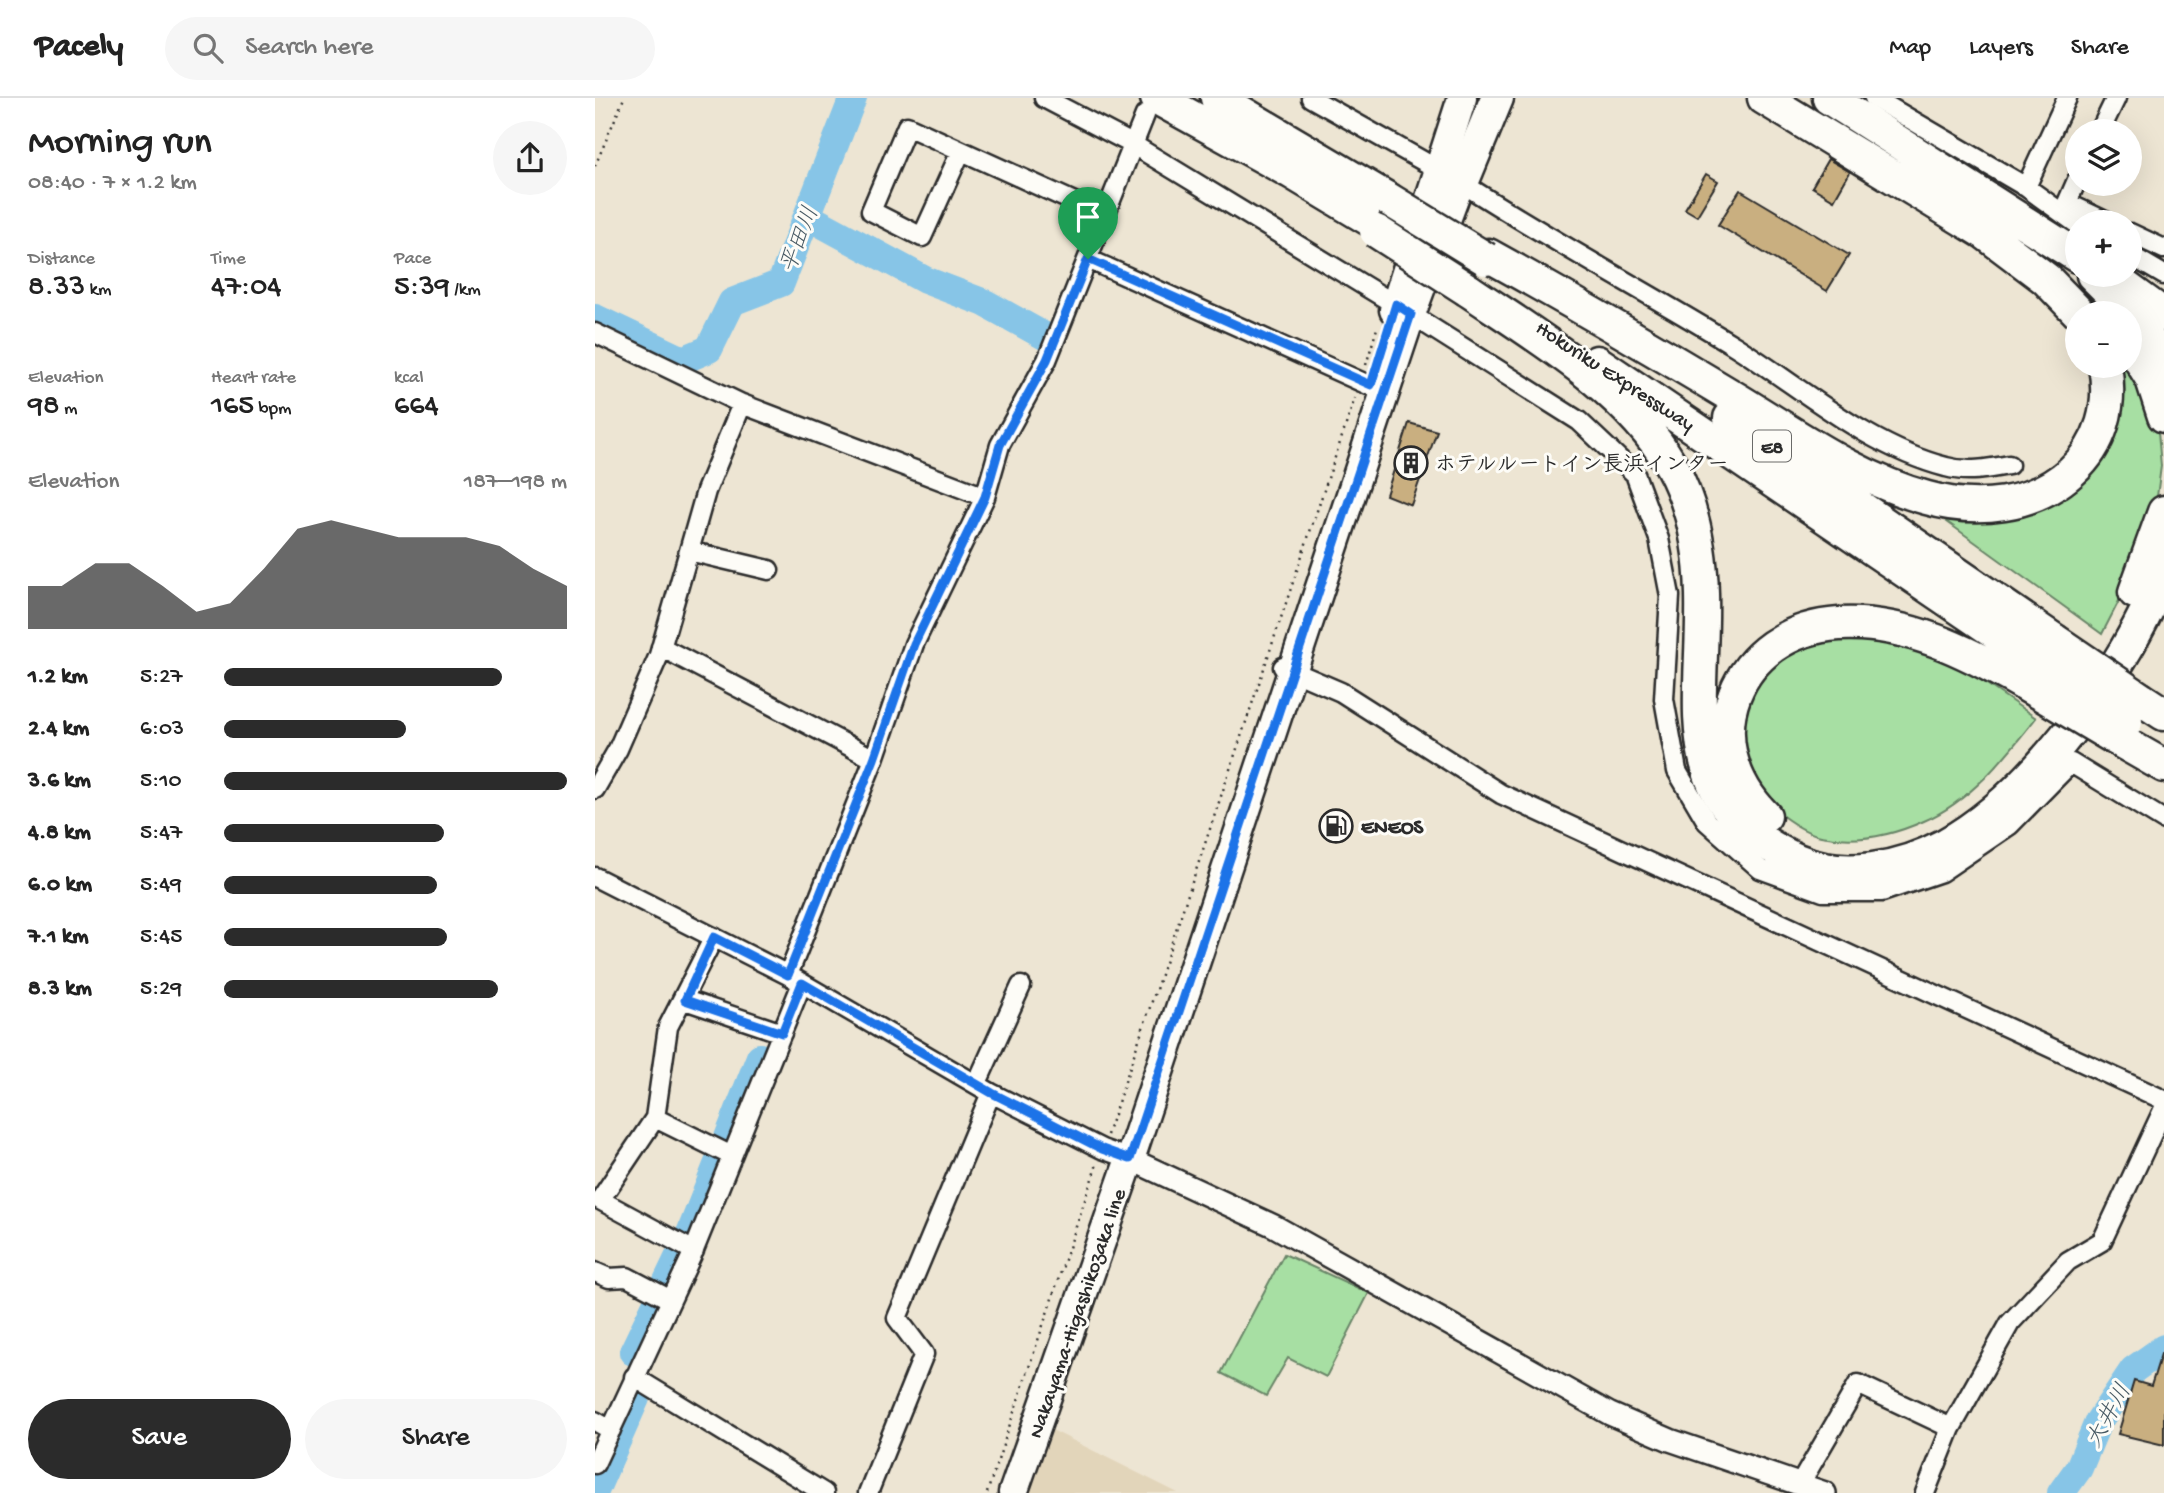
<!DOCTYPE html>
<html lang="en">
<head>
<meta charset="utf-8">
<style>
  :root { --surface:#fff; --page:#f6f6f6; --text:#222; --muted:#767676; --line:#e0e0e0; --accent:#2b2b2b }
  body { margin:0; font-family:"Gochi Hand","Klee One",sans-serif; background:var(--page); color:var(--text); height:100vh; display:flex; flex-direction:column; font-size:26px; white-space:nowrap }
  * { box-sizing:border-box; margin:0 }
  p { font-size:23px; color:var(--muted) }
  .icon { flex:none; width:38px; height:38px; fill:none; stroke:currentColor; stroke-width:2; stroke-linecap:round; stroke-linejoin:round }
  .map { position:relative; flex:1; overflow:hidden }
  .details { display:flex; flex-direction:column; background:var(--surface); width:595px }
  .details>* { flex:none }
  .controls { position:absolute; left:1470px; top:21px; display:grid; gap:14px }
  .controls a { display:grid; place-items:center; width:77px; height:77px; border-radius:50%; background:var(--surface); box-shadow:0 7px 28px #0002; font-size:35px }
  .pin { position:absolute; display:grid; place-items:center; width:60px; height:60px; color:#fff; margin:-72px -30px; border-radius:50% 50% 50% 0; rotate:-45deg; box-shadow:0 0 7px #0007 }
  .pin .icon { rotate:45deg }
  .round { display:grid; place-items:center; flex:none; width:74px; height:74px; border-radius:37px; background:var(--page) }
  .headline { display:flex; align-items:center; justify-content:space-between; height:119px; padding:0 28px }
  h1 { font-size:38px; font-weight:600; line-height:52px }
  .metrics { display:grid; grid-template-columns:repeat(3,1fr); gap:10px; height:119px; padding:7px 28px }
  .metrics div { display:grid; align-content:center }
  .metrics b { font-size:30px; font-weight:600 }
  .metrics small { font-size:19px; font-weight:400 }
  .metrics p { font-size:19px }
  .chart { height:196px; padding:14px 28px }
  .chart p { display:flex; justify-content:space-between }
  .chart svg { width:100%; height:126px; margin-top:7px; fill:var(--accent); opacity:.7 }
  .primary-button { display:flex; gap:14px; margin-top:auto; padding:14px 28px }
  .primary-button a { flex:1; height:80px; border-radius:42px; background:var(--accent); color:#fff; font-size:28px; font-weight:600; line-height:80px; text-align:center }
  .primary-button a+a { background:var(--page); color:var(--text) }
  ul { padding:0 28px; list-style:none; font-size:23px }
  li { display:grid; grid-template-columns:112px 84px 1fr; align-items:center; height:52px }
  li i { height:18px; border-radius:9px; background:var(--accent) }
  header { display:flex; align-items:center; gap:42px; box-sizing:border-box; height:98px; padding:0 35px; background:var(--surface); border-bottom:2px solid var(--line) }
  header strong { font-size:33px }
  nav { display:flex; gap:38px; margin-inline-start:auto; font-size:24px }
  .search { width:490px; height:63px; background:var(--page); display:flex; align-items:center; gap:18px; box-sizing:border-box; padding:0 24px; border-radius:38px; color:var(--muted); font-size:26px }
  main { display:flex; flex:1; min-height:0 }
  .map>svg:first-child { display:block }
  .built { fill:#e2d5ba }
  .green { fill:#a7dfa3; stroke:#698567; stroke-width:2 }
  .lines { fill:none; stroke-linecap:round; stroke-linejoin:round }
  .river { stroke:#87c5e7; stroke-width:28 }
  .building { fill:#c9af80; stroke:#2b2b2b; stroke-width:2 }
  .minor-casing { stroke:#2b2b2b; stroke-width:23 }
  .tertiary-casing { stroke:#2b2b2b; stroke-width:26 }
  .primary-casing { stroke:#2b2b2b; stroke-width:33 }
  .motorway-casing { stroke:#2b2b2b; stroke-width:37 }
  .path { stroke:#2b2b2b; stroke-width:2.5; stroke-dasharray:2 5; stroke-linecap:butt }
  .minor { stroke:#fdfcf7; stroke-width:18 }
  .tertiary { stroke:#fdfcf7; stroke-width:21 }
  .primary { stroke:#fdfcf7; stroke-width:28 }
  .motorway { stroke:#fdfcf7; stroke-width:32 }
  .motorway-bridge-casing { stroke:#2b2b2b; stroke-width:37; stroke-linecap:butt }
  .motorway-bridge { stroke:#fdfcf7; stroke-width:32 }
  .route-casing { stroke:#fff; stroke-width:14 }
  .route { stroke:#1a73e8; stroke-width:9 }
  .labels { text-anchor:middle; stroke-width:6; stroke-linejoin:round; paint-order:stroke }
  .shield { fill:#fdfcf7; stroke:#6a6a68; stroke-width:2 }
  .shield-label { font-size:19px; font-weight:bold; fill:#2b2b2b }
  .street-label { font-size:21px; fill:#2b2b2b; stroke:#fdfcf7 }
  .poi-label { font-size:21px; font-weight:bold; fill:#2b2b2b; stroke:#fdfcf7; text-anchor:start }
  .water-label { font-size:23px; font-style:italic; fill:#475963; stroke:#fdfcf7 }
</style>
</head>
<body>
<header>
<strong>Pacely</strong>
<div class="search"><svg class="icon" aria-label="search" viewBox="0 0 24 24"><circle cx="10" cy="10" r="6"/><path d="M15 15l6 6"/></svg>Search here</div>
<nav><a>Map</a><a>Layers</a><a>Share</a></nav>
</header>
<main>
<section class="details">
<div class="headline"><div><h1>Morning run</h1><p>08:40 · 7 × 1.2 km</p></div><a class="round"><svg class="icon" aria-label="share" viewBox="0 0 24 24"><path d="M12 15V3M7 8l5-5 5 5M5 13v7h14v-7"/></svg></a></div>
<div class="metrics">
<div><p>Distance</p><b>8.33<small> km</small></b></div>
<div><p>Time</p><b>47:04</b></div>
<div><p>Pace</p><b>5:39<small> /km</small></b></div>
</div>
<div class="metrics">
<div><p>Elevation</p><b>98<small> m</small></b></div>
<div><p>Heart rate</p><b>165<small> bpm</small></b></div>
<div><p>kcal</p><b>664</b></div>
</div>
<div class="chart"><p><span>Elevation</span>187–198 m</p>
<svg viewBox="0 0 160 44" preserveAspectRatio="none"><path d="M0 44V29L10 29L20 21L30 21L40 29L50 38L60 35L70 23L80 9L90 6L100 9L110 12L120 12L130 12L140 15L150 23L160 29V44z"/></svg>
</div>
<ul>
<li><b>1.2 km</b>5:27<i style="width:81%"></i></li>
<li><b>2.4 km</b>6:03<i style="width:53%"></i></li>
<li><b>3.6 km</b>5:10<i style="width:100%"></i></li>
<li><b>4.8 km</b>5:47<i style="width:64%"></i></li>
<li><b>6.0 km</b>5:49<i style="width:62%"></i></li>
<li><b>7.1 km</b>5:45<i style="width:65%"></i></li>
<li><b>8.3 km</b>5:29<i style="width:80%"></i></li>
</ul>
<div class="primary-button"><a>Save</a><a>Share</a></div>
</section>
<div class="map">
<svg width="1569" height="1395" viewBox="0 0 1569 1395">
  <rect width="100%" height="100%" fill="#ede5d3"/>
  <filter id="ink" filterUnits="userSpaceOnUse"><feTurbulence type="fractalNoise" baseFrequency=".0143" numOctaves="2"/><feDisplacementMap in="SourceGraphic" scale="14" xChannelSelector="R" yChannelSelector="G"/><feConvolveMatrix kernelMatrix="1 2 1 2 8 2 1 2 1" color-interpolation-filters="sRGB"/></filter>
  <g filter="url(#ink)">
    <path class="built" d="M453,1330L583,1395H431Z"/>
    <path class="green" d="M1521,268H1535L1562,322L1566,368L1560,414L1545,462L1507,536L1341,416L1467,398Z
      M1255,537L1337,554L1370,571L1441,620C1410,659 1376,703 1329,723C1296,738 1261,745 1226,738C1206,734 1167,706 1159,688C1153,674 1145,647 1144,632C1143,607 1159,583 1176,567C1198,548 1228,544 1255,537Z
      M689,1156L774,1195L731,1279L693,1260L671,1298L626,1275Z"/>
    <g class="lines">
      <path class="river" d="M212,118L330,182L390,205L453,240
        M0,220L88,262L114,251L137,204L186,185L258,0
        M38,1254L96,1133L165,959
        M0,1393L41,1300
        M1466,1395L1484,1370L1503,1324L1538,1272L1569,1250"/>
    </g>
    <path class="building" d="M1233,61L1255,74L1239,102L1217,89Z
      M1111,76L1123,83L1102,118L1090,111Z
      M1145,92L1254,157L1232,193L1123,127Z
      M814,325L842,333L816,407L791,397Z
      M1566,1256H1569V1347L1523,1336L1539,1283L1556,1288Z"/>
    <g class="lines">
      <defs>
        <path id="minor" d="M449,0L537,46L801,207L984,323L1040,376L1064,441L1075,498L1069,601L1082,673L1112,724L1165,771L1228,794H1287L1346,774L1415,727L1476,665L1569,722
          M716,0L844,72
          M1279,0L1431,89L1482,126
          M1505,33L1521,0
          M366,53L327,139L276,113L312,28L510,118
          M1482,82L1472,105L1512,124
          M867,85C956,143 1050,193 1140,248C1207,290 1273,349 1351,369C1372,375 1393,371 1414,367
          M1431,89L1472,0
          M1535,135L1569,151
          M1535,157L1569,177
          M493,161L791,295
          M0,235L147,306L390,399
          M147,306L111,393L94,453L174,472
          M66,549L279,661
          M688,569L746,594L906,696L1569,1002
          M0,691L23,651L64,557L94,453
          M0,779L193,877L396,995L507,1051L535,1061
          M193,877L279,661L319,546L390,399L405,347L452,262L550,17
          M90,902L187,935
          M382,985L426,888
          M60,1020L73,929L119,839
          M99,1153L5,1102L60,1020L137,1058
          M0,1174L14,1180L32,1179L76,1202
          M39,1279L229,1395
          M0,1323L16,1332
          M0,1366L97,1157L207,885
          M1205,1386L1263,1286L1356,1330L1415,1225L1473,1163L1507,1143L1569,1010
          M273,1395L329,1256L302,1220L396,995
          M1330,1395L1356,1330"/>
        <path id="tertiary" d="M535,1061L679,1128L1015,1316L1075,1342L1230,1395"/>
        <path id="primary" d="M799,212L867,0
          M418,1395L535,1061L816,216L873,63"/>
        <path id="motorway" d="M562,0L696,74L784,127
          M622,0L793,101
          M1169,0L1390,135L1451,181L1484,215
          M1234,0L1482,158
          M867,85L902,0
          M893,157C978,204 1062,253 1145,303C1204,339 1264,382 1332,400C1381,414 1438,409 1477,373C1507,346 1517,308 1510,268
          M1498,177L1534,213L1569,264
          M1525,185L1569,217
          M873,192C944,240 1032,291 1076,367C1098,407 1106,451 1107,496C1110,605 1075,705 1202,762C1249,782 1306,771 1350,747C1440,697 1532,569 1569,474
          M1536,247L1557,281L1569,318
          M1002,264L1444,564
          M1135,320L1459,542
          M1540,494L1569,414
          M1546,601L1569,616
          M1520,640L1569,668
          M1170,718C1096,643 1139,533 1244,526C1311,522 1373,554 1429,586"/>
      </defs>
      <use href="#minor" class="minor-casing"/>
      <use href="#tertiary" class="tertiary-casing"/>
      <use href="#primary" class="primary-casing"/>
      <use href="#motorway" class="motorway-casing"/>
      <path class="path" d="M0,68L29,0
        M771,267L783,227
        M512,1037L760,300
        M392,1395L502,1066"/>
      <use href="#minor" class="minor"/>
      <use href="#tertiary" class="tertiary"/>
      <use href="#primary" class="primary"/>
      <use href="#motorway" class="motorway"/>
      <defs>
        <path id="motorway-bridge" d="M793,101L891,161
          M781,133L873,192
          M1459,542L1546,601
          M1444,564L1531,624
          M1429,586L1520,640"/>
      </defs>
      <use href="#motorway-bridge" class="motorway-bridge-casing"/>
      <use href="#motorway-bridge" class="motorway-bridge"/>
    </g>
  </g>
  <g class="lines" filter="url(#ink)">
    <defs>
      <path id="route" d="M493,161L776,287L801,206L816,216L535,1061L507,1051L397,995L207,885L187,935L90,902L119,839L193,877L279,661L319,546L390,399L405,347L452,262Z"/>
    </defs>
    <use href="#route" class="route-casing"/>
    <use href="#route" class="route"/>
  </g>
  <defs>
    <symbol id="building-ring" viewBox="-11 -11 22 22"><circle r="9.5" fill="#fdfcf7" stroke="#2b2b2b" stroke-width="1.5"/><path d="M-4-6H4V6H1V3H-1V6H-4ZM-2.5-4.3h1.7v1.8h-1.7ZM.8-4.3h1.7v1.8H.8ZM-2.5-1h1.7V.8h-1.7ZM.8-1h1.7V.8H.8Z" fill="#2b2b2b"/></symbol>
    <symbol id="fuel-ring" viewBox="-11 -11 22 22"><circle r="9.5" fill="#fdfcf7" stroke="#2b2b2b" stroke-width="1.5"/><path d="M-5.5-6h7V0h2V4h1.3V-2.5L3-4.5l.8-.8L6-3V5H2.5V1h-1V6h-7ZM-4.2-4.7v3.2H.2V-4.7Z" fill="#2b2b2b"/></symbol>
  </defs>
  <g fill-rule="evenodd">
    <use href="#building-ring" x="797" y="346" width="38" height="38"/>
    <use href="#fuel-ring" x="722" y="709" width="38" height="38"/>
  </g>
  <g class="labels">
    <rect class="shield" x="1158" y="332.5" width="38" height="31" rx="5"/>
    <g class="shield-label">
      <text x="1177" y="355">E8</text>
    </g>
    <g class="street-label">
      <text transform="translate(1021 277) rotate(33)" y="7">Hokuriku Expressway</text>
      <text transform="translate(481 1215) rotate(-71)" y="7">Nakayama-Higashikozaka line</text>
    </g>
    <g class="poi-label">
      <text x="840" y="372">ホテルルートイン長浜インター</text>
      <text x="766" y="735">ENEOS</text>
    </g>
    <g class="water-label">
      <text transform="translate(203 141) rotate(-69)" y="8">平田川</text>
      <text transform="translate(1512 1317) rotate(-61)" y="8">大井川</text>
    </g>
  </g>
</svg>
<div class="controls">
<a><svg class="icon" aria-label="layers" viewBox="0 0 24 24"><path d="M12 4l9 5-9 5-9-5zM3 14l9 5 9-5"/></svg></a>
<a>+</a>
<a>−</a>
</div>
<div class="pin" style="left:493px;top:161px;background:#1e9e55"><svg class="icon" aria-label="arrive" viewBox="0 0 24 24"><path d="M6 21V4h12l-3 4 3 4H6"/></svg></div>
</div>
</main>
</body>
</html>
